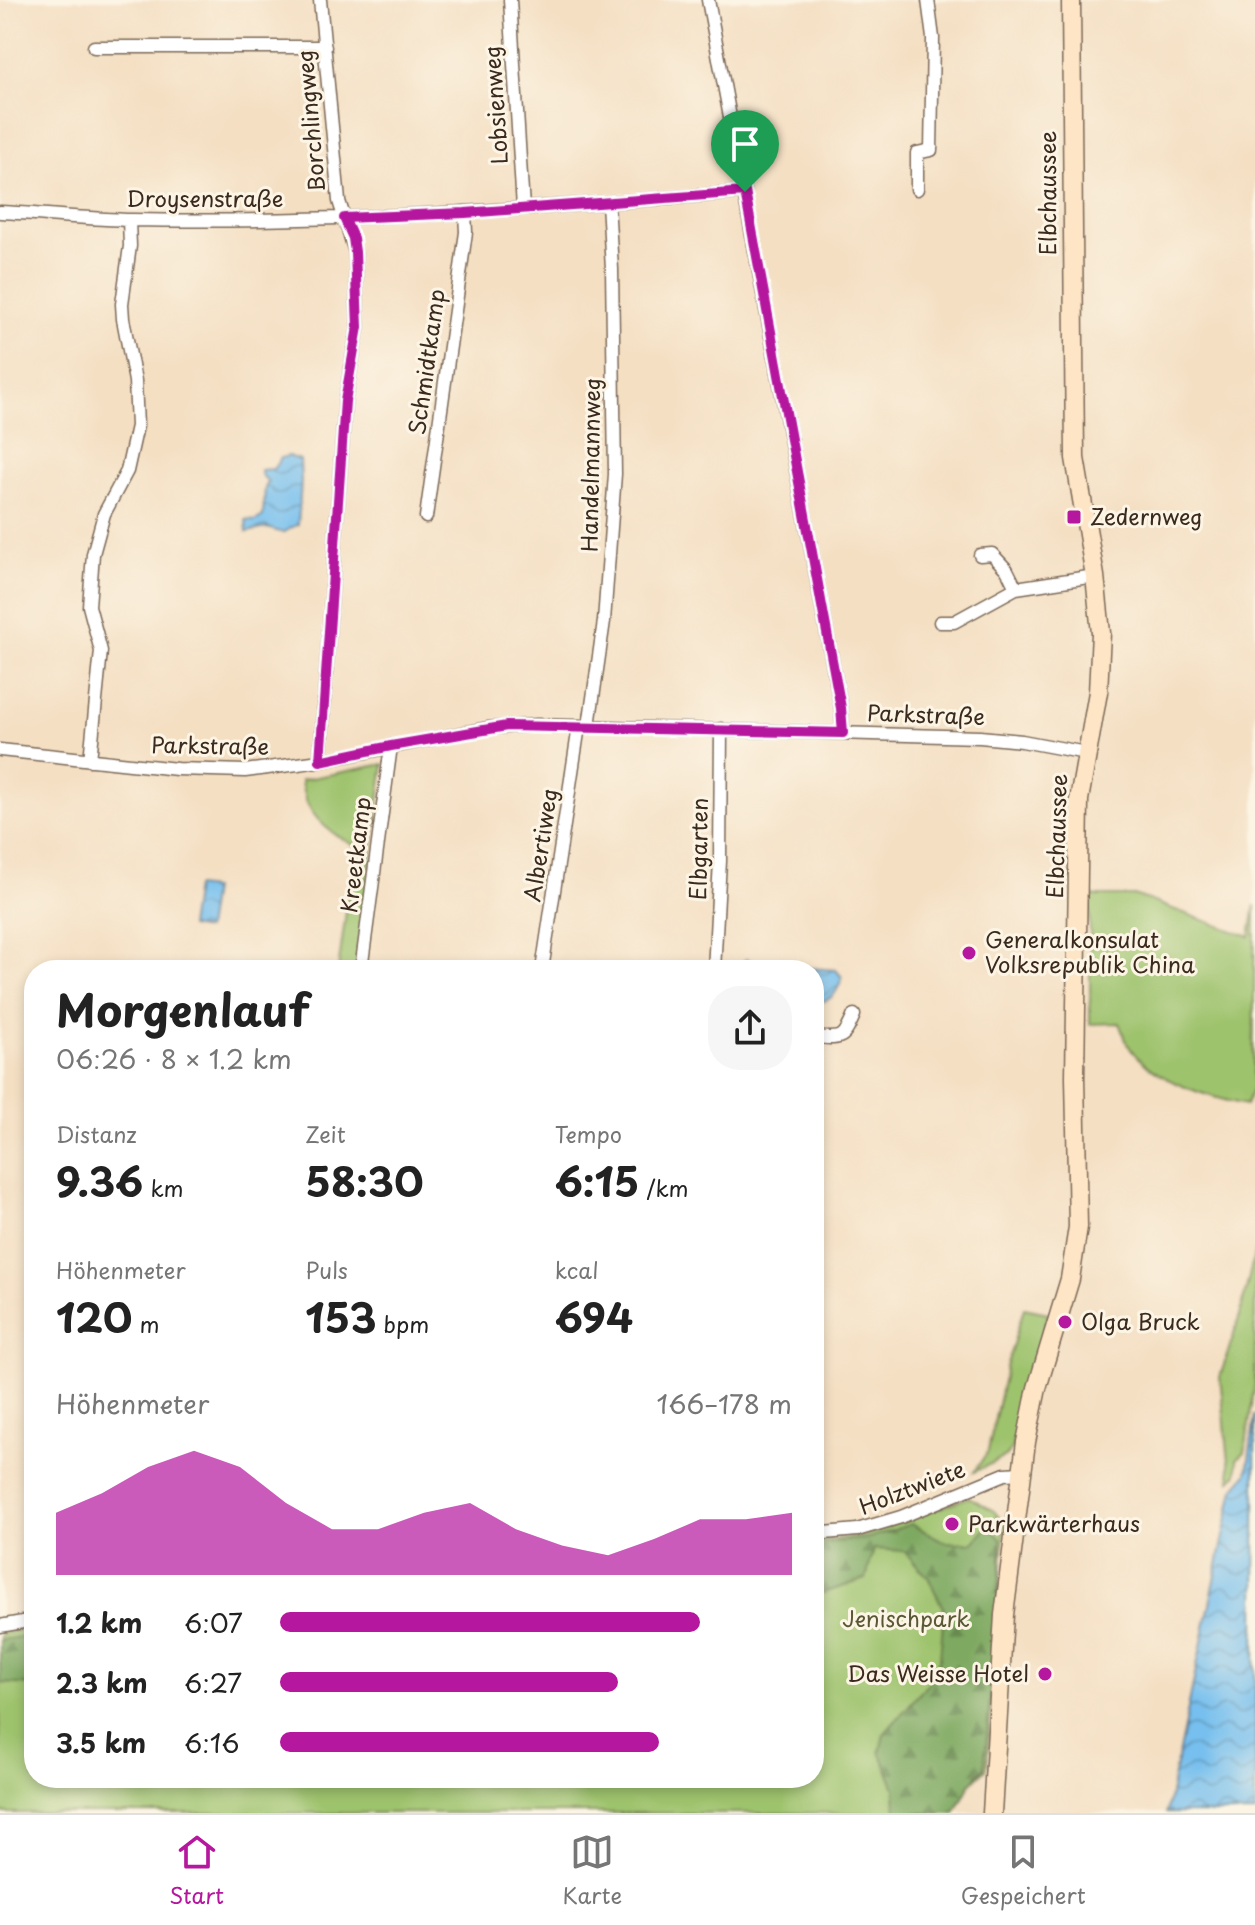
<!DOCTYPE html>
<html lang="de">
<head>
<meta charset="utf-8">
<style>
  :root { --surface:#fff; --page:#f6f6f6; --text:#222; --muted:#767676; --line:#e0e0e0; --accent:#b5179e }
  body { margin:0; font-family:"Playpen Sans",sans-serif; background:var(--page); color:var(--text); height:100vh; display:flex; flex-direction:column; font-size:30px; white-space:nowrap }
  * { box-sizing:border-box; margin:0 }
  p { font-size:26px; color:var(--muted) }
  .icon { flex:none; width:44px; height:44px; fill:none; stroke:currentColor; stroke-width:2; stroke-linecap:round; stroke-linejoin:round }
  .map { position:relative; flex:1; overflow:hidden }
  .panel { position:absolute; left:24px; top:960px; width:800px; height:828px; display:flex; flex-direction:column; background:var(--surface); border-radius:32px; box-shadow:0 4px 12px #0003 }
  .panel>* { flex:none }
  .pin { position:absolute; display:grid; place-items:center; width:68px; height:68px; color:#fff; margin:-82px -34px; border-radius:50% 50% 50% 0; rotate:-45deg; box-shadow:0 0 8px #0007 }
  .pin .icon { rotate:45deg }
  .round { display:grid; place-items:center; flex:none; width:84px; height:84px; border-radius:32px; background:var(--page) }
  .summary { display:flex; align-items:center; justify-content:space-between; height:136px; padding:0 32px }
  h1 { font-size:44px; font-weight:700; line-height:60px }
  .figures { display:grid; grid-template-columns:repeat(3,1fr); gap:12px; height:136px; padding:8px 32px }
  .figures div { display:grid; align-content:center }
  .figures b { font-size:40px; font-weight:700 }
  .figures small { font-size:22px; font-weight:400 }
  .figures p { font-size:22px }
  .chart { height:224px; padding:16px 32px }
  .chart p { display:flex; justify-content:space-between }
  .chart svg { width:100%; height:144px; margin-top:8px; fill:var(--accent); opacity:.7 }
  ul { padding:0 32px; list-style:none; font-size:26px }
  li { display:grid; grid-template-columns:128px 96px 1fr; align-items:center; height:60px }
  li i { height:20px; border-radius:10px; background:var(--accent) }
  .menu { display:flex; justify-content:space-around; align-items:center; height:112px; border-top:2px solid var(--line); background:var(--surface); font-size:22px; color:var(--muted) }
  .menu a { display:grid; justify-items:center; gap:4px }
  .menu .active { color:var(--accent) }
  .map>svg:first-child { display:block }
  .green { fill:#9ec36d; stroke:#6c7646; stroke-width:2 }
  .forest { fill:url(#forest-firs); stroke:#5c6a3f; stroke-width:2 }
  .water { fill:url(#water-waves); stroke:#587486; stroke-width:2 }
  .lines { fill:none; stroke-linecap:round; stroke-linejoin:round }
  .street-casing { stroke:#7c6958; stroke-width:15 }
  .secondary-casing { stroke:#7c6958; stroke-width:21 }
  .street { stroke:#fff; stroke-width:12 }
  .secondary { stroke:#fde5c5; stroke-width:18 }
  .route-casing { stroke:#fff; stroke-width:16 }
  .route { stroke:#b5179e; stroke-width:10 }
  .poi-dot { fill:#b5179e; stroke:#fcf5e5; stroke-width:3 }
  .labels { text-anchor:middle; stroke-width:6; stroke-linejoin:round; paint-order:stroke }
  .street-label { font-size:22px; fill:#3b2a1e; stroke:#fcf5e5 }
  .poi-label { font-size:22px; fill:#3b2a1e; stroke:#fcf5e5; text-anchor:start }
  .park-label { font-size:22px; fill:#595836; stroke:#fcf5e5 }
</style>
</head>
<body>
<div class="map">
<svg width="1255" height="1813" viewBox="0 0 1255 1813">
  <defs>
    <pattern id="forest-firs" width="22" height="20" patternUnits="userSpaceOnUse" patternTransform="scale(2)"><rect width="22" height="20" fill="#7ea960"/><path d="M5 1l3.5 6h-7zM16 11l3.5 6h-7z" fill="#688a4f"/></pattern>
    <pattern id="water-waves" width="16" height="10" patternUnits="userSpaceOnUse" patternTransform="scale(2)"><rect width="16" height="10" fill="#76bfee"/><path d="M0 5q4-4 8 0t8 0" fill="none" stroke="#629bc0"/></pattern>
  </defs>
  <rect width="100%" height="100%" fill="#fcf5e5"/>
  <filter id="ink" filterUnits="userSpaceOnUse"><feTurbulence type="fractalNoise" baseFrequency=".0125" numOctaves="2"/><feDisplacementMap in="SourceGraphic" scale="16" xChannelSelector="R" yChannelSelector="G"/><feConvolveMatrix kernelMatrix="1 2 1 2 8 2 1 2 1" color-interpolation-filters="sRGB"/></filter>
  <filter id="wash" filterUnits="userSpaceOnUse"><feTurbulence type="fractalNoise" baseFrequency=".006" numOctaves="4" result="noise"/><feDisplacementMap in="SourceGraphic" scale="32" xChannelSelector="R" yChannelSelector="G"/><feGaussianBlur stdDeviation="1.8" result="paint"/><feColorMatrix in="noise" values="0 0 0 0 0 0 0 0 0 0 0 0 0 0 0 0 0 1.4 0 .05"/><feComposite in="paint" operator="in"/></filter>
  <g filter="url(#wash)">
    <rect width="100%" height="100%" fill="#f4dfc3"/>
    <path class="green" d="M384,764L356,970H338L355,846C327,832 304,813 301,780Z
      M1090,896H1137L1250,937L1255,905L1253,1087L1246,1105C1210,1098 1156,1081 1133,1052C1126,1044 1123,1033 1119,1023L1090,1024Z
      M1255,1251V1384L1245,1452L1237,1459V1474L1231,1480L1220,1377L1240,1315Z
      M1024,1308L1049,1313L1025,1387L1012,1449L1005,1457L974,1472L988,1451L1006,1367Z
      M969,1497L994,1511L1005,1525L987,1768L970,1784L955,1813H0V1634L34,1627V1778H814V1541L863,1536Z"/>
    <path class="forest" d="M911,1524L945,1542L973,1543L988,1525L1001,1539V1567L984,1768L970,1784L955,1813H896L895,1789L880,1751L884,1734L931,1680L940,1658L944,1610L928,1577L904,1551L874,1549L866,1579L814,1596V1544L866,1539Z
      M34,1635V1685L0,1683V1640Z"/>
    <path class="water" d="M288,456L300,460L301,482L298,524L283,533L267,528L247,532L246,520L255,521L263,516L265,488L268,482L261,474V470L273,469L281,458Z
      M195,887L212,889L206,930L189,927Z
      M746,959L758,964L836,970L842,977C838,992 831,1003 814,1002V970H743L742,963Z
      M1255,1415V1813H1166L1234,1489L1247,1474Z"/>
  </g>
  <g filter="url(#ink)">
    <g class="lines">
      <defs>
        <path id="street" d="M510,0L523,208
          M708,0L841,708L843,733
          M94,47H325
          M917,189V153L931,150L933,38L928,0
          M0,212C44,214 89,219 133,220C338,224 541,208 745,192
          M426,517L466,232L465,213
          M980,555L992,554L1007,570L1016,588
          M940,622H954L1016,588L1095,576
          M589,726L604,621L615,474L612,269L608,203
          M0,750L177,769L245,771L320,761L488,728L537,725L980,737L1022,741L1086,753
          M90,760L101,651L89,606L93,554L104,514L127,471L137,426L135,381L123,319L122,304L130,246L129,220
          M320,761L345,401L358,327L355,252L339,201L320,0
          M361,970L391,746
          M542,970L579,726
          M714,970L720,861L721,729
          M814,1037C842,1039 843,1041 854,1015
          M814,1534L857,1530L901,1517L1005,1474L1021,1473
          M0,1626L34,1620"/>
        <path id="secondary" d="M992,1813L1004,1615L1026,1442L1037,1388L1070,1279L1078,1227L1075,1077L1079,800L1098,692L1101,633L1095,576L1075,458L1071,0"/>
      </defs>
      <use href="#street" class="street-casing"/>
      <use href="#secondary" class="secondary-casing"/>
      <use href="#street" class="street"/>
      <use href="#secondary" class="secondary"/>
    </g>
  </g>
  <g class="lines" filter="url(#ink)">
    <defs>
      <path id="route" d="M745,192L841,708L843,733L507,726L391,746L320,761L345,401L358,327L355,252L353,238L344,218L465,213Z"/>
    </defs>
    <use href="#route" class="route-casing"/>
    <use href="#route" class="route"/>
  </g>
  <g class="poi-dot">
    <rect x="1066" y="509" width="16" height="16" rx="4"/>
    <circle cx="969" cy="953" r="8"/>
    <circle cx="1065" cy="1322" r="8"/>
    <circle cx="952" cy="1524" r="8"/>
    <circle cx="1045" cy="1674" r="8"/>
  </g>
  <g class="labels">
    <g class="street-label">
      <text transform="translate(496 105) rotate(-94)" y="8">Lobsienweg</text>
      <text transform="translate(311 121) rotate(-95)" y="8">Borchlingweg</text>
      <text transform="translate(1048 193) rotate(-90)" y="8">Elbchaussee</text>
      <text x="205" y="207">Droysenstraße</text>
      <text transform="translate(427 362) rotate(-82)" y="8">Schmidtkamp</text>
      <text transform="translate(591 465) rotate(-89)" y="8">Handelmannweg</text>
      <text transform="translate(926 715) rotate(2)" y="8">Parkstraße</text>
      <text transform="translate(210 746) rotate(1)" y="8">Parkstraße</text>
      <text transform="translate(1057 836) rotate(-88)" y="8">Elbchaussee</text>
      <text transform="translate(541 845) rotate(-81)" y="8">Albertiweg</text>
      <text transform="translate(699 849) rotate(-89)" y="8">Elbgarten</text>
      <text transform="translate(356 855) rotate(-83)" y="8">Kreetkamp</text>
      <text transform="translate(912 1488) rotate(-21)" y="8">Holztwiete</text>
    </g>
    <g class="poi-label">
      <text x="1090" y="525">Zedernweg</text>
      <text x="985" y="948">Generalkonsulat<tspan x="985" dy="25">Volksrepublik China</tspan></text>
      <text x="1081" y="1330">Olga Bruck</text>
      <text x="968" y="1532">Parkwärterhaus</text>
      <text x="1029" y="1682" text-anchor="end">Das Weisse Hotel</text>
    </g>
    <g class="park-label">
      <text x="906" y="1627">Jenischpark</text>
    </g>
  </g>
</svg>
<div class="pin" style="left:745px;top:192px;background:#1e9e55"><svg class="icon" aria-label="arrive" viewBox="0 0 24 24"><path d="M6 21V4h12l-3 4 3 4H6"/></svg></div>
<section class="panel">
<div class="summary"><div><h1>Morgenlauf</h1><p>06:26 · 8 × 1.2 km</p></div><a class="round"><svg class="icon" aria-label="share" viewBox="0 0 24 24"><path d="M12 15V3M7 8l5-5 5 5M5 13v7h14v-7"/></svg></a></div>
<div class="figures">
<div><p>Distanz</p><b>9.36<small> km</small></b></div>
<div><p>Zeit</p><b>58:30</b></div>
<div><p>Tempo</p><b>6:15<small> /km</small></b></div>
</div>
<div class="figures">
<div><p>Höhenmeter</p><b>120<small> m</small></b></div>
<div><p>Puls</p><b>153<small> bpm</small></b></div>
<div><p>kcal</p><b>694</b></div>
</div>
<div class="chart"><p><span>Höhenmeter</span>166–178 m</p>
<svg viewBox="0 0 160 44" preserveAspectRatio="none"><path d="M0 44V25L10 19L20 11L30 6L40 11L50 22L60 30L70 30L80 25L90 22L100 30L110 35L120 38L130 33L140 27L150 27L160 25V44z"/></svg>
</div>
<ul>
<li><b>1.2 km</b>6:07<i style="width:82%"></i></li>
<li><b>2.3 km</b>6:27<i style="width:66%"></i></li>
<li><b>3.5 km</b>6:16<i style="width:74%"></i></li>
</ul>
</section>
</div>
<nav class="menu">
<a class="active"><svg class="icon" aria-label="home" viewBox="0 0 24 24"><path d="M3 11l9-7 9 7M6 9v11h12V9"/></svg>Start</a>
<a><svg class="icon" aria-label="map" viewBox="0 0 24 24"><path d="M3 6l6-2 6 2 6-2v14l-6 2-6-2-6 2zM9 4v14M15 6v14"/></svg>Karte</a>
<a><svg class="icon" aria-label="saved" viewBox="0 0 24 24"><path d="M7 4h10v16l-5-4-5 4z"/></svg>Gespeichert</a>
</nav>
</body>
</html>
